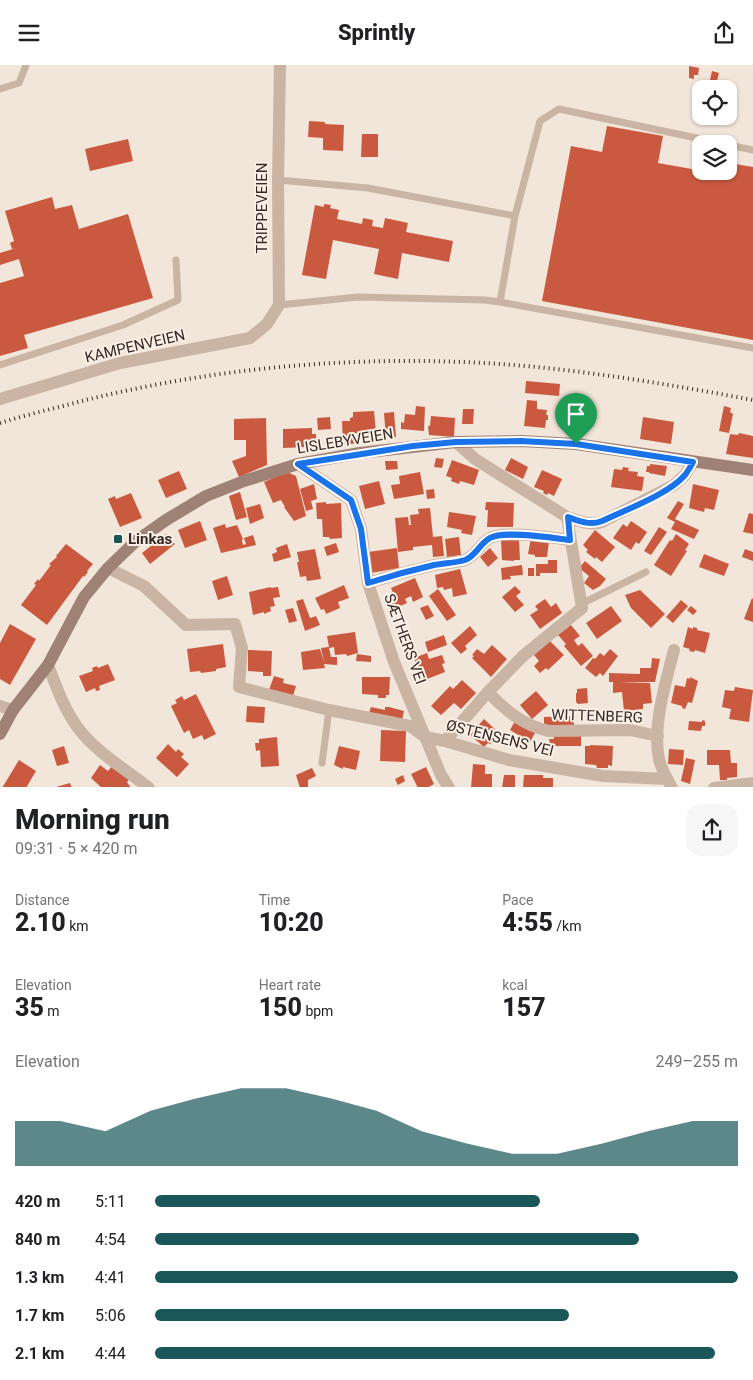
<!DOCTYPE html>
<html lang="en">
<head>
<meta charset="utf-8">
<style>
  :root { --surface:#fff; --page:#f6f6f6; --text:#202124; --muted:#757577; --accent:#1a5758 }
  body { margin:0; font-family:Roboto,sans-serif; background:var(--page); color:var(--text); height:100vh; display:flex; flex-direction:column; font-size:19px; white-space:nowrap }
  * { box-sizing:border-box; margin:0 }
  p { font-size:16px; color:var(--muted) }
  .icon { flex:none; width:28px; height:28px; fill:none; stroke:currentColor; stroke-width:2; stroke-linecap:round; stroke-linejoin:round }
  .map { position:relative; height:722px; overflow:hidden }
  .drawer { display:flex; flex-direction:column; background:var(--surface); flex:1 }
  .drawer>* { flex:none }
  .tools { position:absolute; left:692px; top:15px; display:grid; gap:10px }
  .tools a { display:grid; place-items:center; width:45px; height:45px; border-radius:10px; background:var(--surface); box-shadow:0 1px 4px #0004; font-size:25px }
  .pin { position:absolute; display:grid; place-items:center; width:42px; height:42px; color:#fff; margin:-51px -21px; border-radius:50% 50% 50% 0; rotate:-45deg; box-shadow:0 0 5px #0007 }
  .pin .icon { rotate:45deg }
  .round { display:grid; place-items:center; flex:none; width:52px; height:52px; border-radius:15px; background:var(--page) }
  .headline { display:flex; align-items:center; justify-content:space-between; height:85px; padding:0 15px }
  h1 { font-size:28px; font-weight:800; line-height:38px }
  .figures { display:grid; grid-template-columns:repeat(3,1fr); gap:8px; height:85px; padding:5px 15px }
  .figures div { display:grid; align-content:center }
  .figures b { font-size:25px; font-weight:800 }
  .figures small { font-size:14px; font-weight:400 }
  .figures p { font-size:14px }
  .chart { height:140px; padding:10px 15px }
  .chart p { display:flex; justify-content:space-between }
  .chart svg { width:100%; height:90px; margin-top:5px; fill:var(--accent); opacity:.7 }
  ul { padding:0 15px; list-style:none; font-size:16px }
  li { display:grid; grid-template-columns:80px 60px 1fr; align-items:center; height:38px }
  li i { height:12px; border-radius:6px; background:var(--accent) }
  header { display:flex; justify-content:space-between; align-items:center; height:65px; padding:0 15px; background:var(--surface); font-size:22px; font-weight:800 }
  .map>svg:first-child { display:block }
  .building { fill:#ca5a3f }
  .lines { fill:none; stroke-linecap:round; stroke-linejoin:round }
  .lane { stroke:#cab4a4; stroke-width:7 }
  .street { stroke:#cab4a4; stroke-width:12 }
  .secondary { stroke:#9e8276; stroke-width:12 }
  .rail { stroke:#362a26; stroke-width:4; stroke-dasharray:1 4; stroke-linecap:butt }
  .route-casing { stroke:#fff; stroke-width:10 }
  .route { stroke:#1a73e8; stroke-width:6 }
  .poi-dot { fill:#1a5758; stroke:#faefe5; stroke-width:2 }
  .labels { text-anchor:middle; stroke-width:4; stroke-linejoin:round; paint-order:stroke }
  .street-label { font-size:15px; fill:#362a26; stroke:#faefe5 }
  .poi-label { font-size:15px; font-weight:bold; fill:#362a26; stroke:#faefe5; text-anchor:start }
</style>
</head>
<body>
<header><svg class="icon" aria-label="menu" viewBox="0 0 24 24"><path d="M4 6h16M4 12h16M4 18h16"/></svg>Sprintly<svg class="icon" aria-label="share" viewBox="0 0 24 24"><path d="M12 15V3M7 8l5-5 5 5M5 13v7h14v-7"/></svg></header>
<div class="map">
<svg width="753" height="723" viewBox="0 0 753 723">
  <rect width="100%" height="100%" fill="#f2e5d9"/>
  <path class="building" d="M689,1L699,3L698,10H694V14L689,13Z
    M712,6L719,8L717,16L710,15Z
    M309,56L325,57V59L344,60L343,86L323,85V73L308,72Z
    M607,61L663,71L658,98L720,109L721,106H729V98L753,102V275L542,236L571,81L602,87Z
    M362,69H378V92H361Z
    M128,74L133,96L90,106L85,84Z
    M52,132L55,144L72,140L79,164L128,149L153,233L24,270L28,283L0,291V218L24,211L19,194L0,200V188L16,183L12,184L10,178L14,176L5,146Z
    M324,139L331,140L330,143L339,145L337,154L362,159L363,153L373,155L372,161L383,163L385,153L408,158L406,167L453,176L449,197L402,188L398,214L374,209L379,184L333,175L326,214L302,210L315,140L324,142Z
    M526,316L560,319L559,331L525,328Z
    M527,335L537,336V344L547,345L546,350H548V355H546L545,363L524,361Z
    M416,341L425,342L424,366L401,364V357L404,358L405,349L415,350Z
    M724,341L731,343L730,347L733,349L729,368L719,366Z
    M463,344H474L473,359H462Z
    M374,346L376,367H373L374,370L364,371L363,368H354V373H358V378L343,380L342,356H350V353L353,352V347Z
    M394,347L396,372L386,373L384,348Z
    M431,351L455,353L454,372L429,370L428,361H430Z
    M330,352L331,364L318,365L317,353Z
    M643,352L674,357L671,379L640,374Z
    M266,353L267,400L239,412L232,396L246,391V375H234V354Z
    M312,363V369H316V374L313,375V379L307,380V382L283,383V364Z
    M739,368L753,371V393L726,389L730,369L738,370Z
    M436,393L444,394L442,403L434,402Z
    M511,393L528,402L523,414L505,405Z
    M452,395L479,405L474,420L460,416L459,419L451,416L452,413L446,411Z
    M385,396H397L398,404L386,405Z
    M650,399L667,401L665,411L649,408V407H646L647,401H650Z
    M623,402L629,403L628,406L638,407L637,411L644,412L642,426L611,422L614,404L622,405Z
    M542,405L562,414L554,431L548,428L547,430L543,428L544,426L534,422Z
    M179,406L187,424L166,433L158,415Z
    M287,407L296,411L306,451L294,456L284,442H285L281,435L273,438L264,417Z
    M420,407L424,429L394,434L391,420L400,419L399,411Z
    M379,416L385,439L365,444L359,421Z
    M314,419L317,434L311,436L313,444L306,446L300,424Z
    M693,419L719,425L714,445L705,443L704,447L689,443Z
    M434,424L435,433L427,434L426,425Z
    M240,427L247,452L236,455L229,431Z
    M131,428L142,453L120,462L108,434L115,431L116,434Z
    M678,436L684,439L675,454L699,465L694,474L671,464L675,457L667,453Z
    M326,437V439L341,438L342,473L330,474L329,472H323L322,454H317L316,438Z
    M486,437L514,438L513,462H487L488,445H485Z
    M260,439L264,453L250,459L246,443Z
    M430,443L433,472L442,471L444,491L433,492L432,480L413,482V485L398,487L395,453L408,452L409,460H411L410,450L419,449L418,444Z
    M449,447L476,451L472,470L461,468L462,465L447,462Z
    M749,448L753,449V469L743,467Z
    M200,456L207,475L185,483L178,465Z
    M631,456L647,467L639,479L636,477L631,485L613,473L623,459L627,462Z
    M225,459L226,463L237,460L243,474L242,475L243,480L246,479L244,473L253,470L256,480L221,488L213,463Z
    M659,462L667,467L651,490L644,486Z
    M595,465L615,482L602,497L596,492L595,494L586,487L588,485L583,480Z
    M166,469L175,479L150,499L142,488Z
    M676,469L689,479L685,485L687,486L671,511L654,500L670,475L672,476Z
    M459,472L461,490L447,492L445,474Z
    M531,473L549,476L547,492H535V490L528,489Z
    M501,475H519L520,495H514V496L502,495Z
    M336,478L339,487L327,491L324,482Z
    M66,479L93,499L87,506L88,507L84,512L83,511L47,560L21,540L36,520L34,519L38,514L39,516L51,500L49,499L57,492L56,491Z
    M287,479L291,492L274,497L272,489L277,487L276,483Z
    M397,483L399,503L371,508L368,487Z
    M490,483L498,493L488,502L480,492Z
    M315,484L321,514L307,516L306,511L300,512L297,497H299L297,487Z
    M745,484L753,487V496L742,492Z
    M704,489L729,499L724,511L699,502Z
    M548,495H557V508H540V511H536V499H548Z
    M585,496L606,514L600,521L593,525L584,518L589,511L579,503Z
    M522,500L523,510L510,511L511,514L502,515L501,503Z
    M528,503H534V511H528Z
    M460,504L467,529L453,532L452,523L444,525L443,522L437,523L435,510Z
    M227,511L233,530L218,535L212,516Z
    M415,513L423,532L413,537L411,531L405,534L407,538L398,542L399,545L391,548L385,534L394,530L391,523Z
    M344,520L349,533L338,537L340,543L326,549L324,544L321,545L315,533Z
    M515,521L521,527L516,531L524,540L515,547L502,532Z
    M271,522V523L278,522L280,532L273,533L275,541L270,542L271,546L264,549V547L253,550L249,527Z
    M438,524L456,550L447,556L429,531Z
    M640,525L665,549L651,563L631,543L625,530Z
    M752,533L753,534V557L744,554Z
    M303,534L310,553L316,551L320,560L305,566L296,536Z
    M545,534L551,542L556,538L562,548L540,564L530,550L538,545L535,541Z
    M681,535L688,541L673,558L666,552Z
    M428,540L434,551L426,555L420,543Z
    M611,541L622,556L597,574L586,558Z
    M691,541L697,546L693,550L687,545Z
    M293,543L297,556L289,558L285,545Z
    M10,559L36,574L10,620L0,614V578Z
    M571,560L580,571L574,575L578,581L582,578L593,591L581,601L564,581L566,579L558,570Z
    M470,561L477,570L465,581L467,584L461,589L451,578Z
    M688,562L693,564V562L697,563V565L710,568L705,588L695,585L694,587L689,586L690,584L683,582Z
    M355,567L358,588L347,591L346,589L335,590L334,582L329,583L331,592H337V600L324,599L325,603L303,605L301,587L320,584L324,597L321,583L329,582L327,571Z
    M444,570L447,580L428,587L425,577Z
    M550,576L564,590L548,605L546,603L540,608L534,601L539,596L534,590Z
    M223,579L226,602L216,604V606L201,608L200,606L190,607L187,584Z
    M492,580L507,594L491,612L472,593L474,591L472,590L477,584L484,589Z
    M610,584L618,591L603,611L600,608L596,612L585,603L593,593L595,594L600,588L604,591Z
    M248,585L272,586L271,611H263V607L248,606Z
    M427,588L429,594L442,590L445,598L442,599L445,607L422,616L414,593Z
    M357,589L371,591V597L356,596Z
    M652,593L660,594L655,617H617L650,618L652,638L643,639V644L624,646L622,627L613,628V617H609V608L640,609V603H651Z
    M108,599L115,615L99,621L100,625L96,626L95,623L86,627L79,611L93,606L92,603L97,601L98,603Z
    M274,611L284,614L283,618L296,621L293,631L269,625Z
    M362,612H390L389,630H386V633H378V630L362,629Z
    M690,612L698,616L692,638L688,637L685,644L682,643V641L671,638L675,620L685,622L687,613L690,614Z
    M462,615L476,628L461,644L454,638L441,650L431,641L450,621L453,624Z
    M735,622L753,625L749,657L729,654L731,644L722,642L725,625L734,626Z
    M587,623L588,638L578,639L576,637V628H577V624Z
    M536,626L548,640L532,654L520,640Z
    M196,629L216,669L204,675L202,670L193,674L189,665L184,668L171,641L177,638L175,635L182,631L184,635Z
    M247,641L265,642L264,658L246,657Z
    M371,642L385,645V642H389L404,646L402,655L369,648Z
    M574,651V662L544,664V652Z
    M484,654L498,667L497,668L500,670L490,679L488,678L484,682L470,670Z
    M702,655L705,656V661H702L701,666L688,665L689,656L702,657Z
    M515,656L535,668L530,677L510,665Z
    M381,665L406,666L405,697L380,696Z
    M553,669H581V681H554V679H550L549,674H554Z
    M277,672L279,701L261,702L260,685L256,686L255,678H259V674Z
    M168,679L176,687L178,684L184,689L181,692L189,699L177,712L156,693Z
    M590,680L613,681L612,701L608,700V703H597L596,700L585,699V681H590Z
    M64,681L69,698L57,701L52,685Z
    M339,681L360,686L356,705L343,702V704L334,700Z
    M669,684L684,685L683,700L668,699Z
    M707,685H730L731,698H737V712L727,713V715H720L719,700H707Z
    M686,693L695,695L690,719L681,716Z
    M19,695L36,706L26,723H2Z
    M114,699L131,712L127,717L131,723H102L91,713L100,700L108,706Z
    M473,699L485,700V709H492V723H471Z
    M426,702L434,719L427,723H418L411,709Z
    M312,703L316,711L308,715V723H300L296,710Z
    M403,710L405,716L398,720L395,714Z
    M504,710H515V723H502Z
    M524,710H543V713H553V723H523Z
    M70,718L72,723H56V722Z"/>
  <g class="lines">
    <path class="lane" d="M0,24L19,18L26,0
      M729,80L753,85
      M278,115L368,123L515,151L500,237L485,235L358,232L279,240
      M515,151L540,56L559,44L725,79
      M500,237L753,283
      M0,300L123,260L178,235L176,195
      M583,538L646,507
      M322,698L329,645"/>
    <path class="street" d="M0,334L120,298L250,273L267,259L279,240L278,115L280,0
      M298,399L351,435L361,464L368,518L394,597L441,710L449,723
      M567,452C579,456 590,461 602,457L674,420L685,410L693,397
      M108,503L144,521L186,560L235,559L242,583L239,622L329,645L410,661L425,672L445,676L509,695L603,711L667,714
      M368,518C390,511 412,505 434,500C444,498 455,498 465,495C476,491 480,478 490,473C504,465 553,473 570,475
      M48,600C56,621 64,644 78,663C96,687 125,704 149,723
      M488,627C505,645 524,661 549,666L630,665L658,671
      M0,641L13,645
      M445,676L488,627L523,591L582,543L567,452L475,394L456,377
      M672,723C667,713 661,704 659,694C652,662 666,616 674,585
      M714,723L753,718"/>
    <path class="secondary" d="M0,669L13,645L48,600L84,532L108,503L135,477L166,455L206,431L244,416L298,399L360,388L456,377L521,376L576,379L753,405"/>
    <path class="rail" d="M0,358C25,350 52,344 78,337C223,300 376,288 526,301C602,308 678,321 753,335"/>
  </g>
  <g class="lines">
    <defs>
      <path id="route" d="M521,376L576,379L693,397C691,401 688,406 685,410C669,429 625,445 602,456C590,461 579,456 568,452L570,475C553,473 504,465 490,473C480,478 476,491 465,495C455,498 444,498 434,500C412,505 390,511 368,518L361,464L351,435L298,399L413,381L456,377Z"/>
    </defs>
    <use href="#route" class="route-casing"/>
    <use href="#route" class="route"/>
  </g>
  <rect class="poi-dot" x="113" y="469" width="10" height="10" rx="2.5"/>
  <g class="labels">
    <g class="street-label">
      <text transform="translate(262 143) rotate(-90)" y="5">TRIPPEVEIEN</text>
      <text transform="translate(135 281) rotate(-13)" y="5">KAMPENVEIEN</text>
      <text transform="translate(345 376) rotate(-9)" y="5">LISLEBYVEIEN</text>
      <text transform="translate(405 574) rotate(70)" y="5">SÆTHERS VEI</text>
      <text transform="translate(597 651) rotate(2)" y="5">WITTENBERG</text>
      <text transform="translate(500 673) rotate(14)" y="5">ØSTENSENS VEI</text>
    </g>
    <g class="poi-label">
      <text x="128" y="479">Linkas</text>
    </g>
  </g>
</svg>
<div class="tools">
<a><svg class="icon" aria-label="locate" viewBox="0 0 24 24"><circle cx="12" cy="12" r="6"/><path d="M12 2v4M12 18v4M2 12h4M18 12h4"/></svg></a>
<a><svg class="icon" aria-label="layers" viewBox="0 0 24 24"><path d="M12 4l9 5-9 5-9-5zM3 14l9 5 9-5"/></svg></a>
</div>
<div class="pin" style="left:576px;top:379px;background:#1e9e55"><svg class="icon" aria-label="arrive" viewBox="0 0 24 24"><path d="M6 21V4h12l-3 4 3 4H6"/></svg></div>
</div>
<section class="drawer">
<div class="headline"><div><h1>Morning run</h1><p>09:31 · 5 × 420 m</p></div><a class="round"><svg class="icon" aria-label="share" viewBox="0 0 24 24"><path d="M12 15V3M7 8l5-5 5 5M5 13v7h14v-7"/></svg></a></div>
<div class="figures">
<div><p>Distance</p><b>2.10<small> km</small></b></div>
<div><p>Time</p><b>10:20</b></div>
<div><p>Pace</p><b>4:55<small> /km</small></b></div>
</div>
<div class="figures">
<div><p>Elevation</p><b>35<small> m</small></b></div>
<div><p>Heart rate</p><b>150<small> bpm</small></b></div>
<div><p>kcal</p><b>157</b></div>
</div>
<div class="chart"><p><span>Elevation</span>249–255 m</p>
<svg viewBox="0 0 160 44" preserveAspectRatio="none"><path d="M0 44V22L10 22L20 27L30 17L40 11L50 6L60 6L70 11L80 17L90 27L100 33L110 38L120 38L130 33L140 27L150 22L160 22V44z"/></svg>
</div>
<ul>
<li><b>420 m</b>5:11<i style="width:66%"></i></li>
<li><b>840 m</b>4:54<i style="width:83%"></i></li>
<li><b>1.3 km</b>4:41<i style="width:100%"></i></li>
<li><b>1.7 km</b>5:06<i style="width:71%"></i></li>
<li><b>2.1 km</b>4:44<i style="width:96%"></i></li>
</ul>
</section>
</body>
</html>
